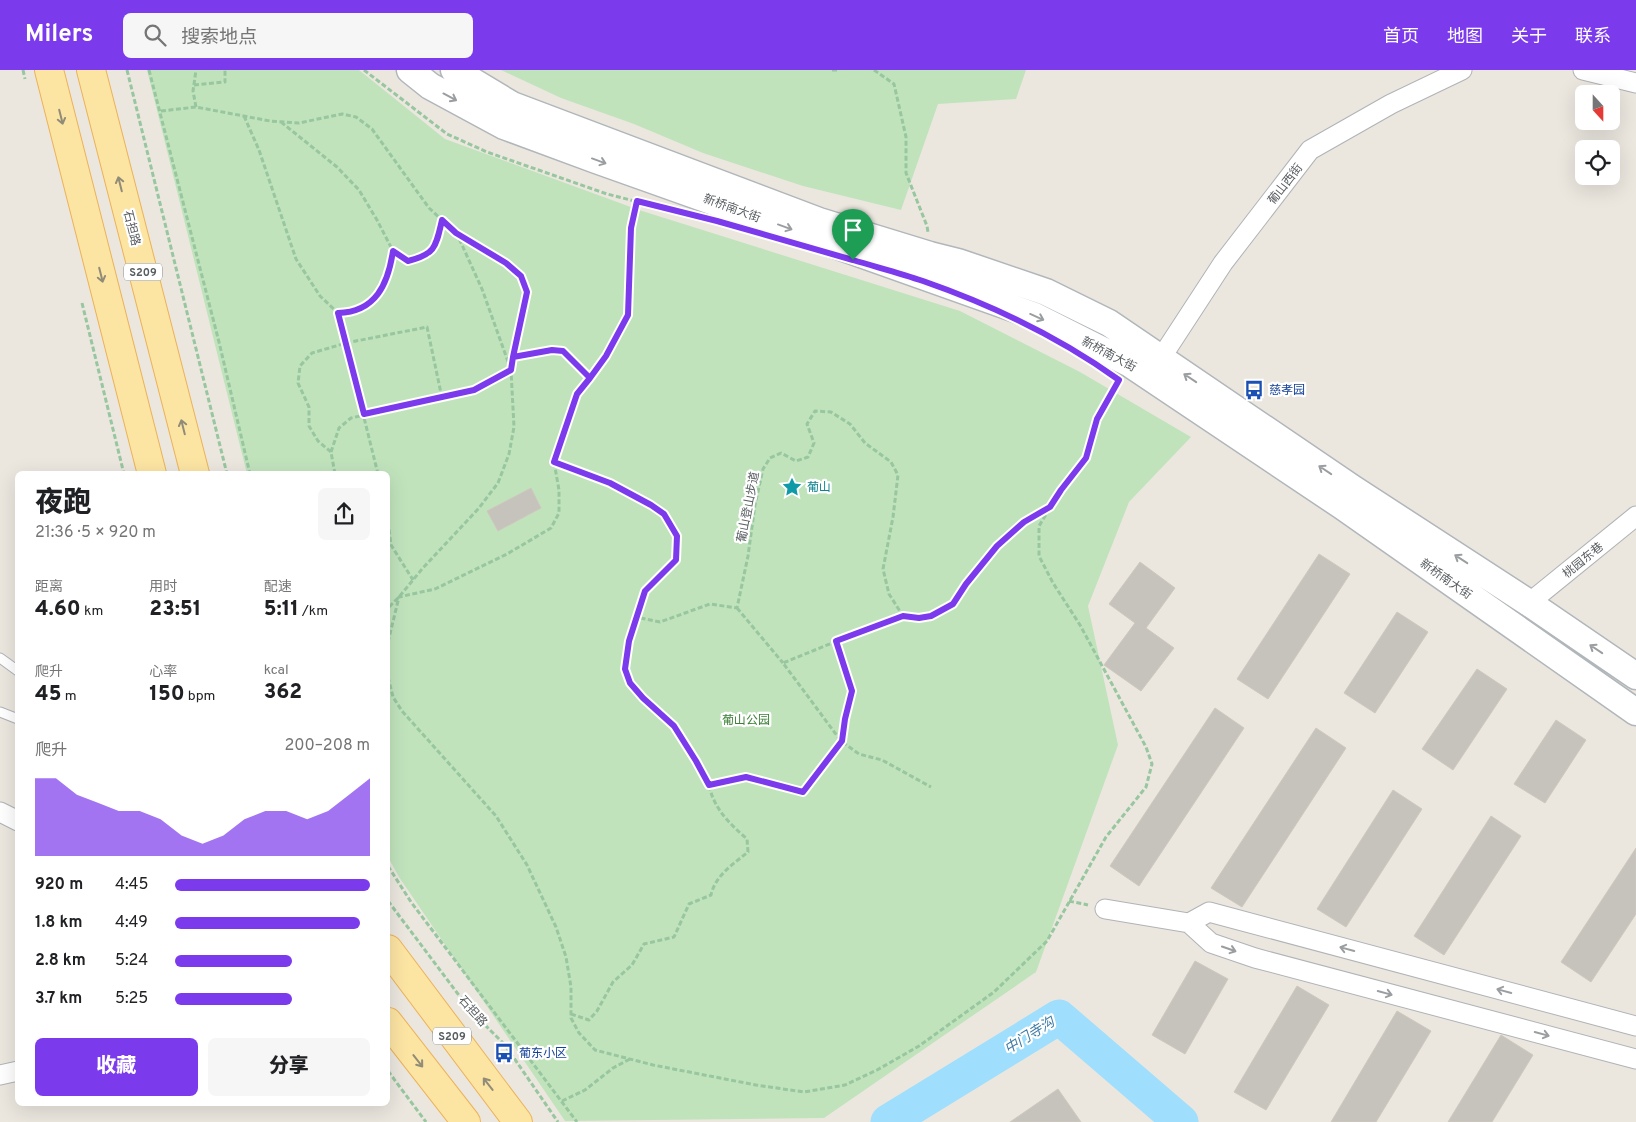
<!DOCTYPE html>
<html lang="zh">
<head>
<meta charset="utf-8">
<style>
  :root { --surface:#fff; --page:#f6f6f6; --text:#202124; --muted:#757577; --accent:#7c3aed }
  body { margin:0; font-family:Overpass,"Noto Sans SC",sans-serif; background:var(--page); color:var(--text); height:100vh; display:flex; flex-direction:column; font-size:19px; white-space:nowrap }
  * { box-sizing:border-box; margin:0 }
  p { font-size:16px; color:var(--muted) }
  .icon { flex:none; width:28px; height:28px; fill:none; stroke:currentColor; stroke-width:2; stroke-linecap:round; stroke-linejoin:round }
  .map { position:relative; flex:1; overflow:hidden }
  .sheet { position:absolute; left:15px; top:401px; width:375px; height:635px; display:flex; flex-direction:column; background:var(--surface); border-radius:8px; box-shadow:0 5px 20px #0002 }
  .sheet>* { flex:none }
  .needle { width:32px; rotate:159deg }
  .fabs { position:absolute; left:1575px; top:15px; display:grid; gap:10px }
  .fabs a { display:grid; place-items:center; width:45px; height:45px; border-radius:8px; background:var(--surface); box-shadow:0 5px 20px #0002; font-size:25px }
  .pin { position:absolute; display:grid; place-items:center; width:42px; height:42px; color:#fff; margin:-51px -21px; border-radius:50% 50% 50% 0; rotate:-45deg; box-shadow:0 0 5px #0007 }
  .pin .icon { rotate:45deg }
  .round { display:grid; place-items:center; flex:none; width:52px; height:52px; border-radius:8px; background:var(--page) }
  .headline { display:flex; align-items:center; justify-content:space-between; height:85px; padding:0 20px }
  h1 { font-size:28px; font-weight:800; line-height:38px }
  .figures { display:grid; grid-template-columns:repeat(3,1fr); gap:8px; height:85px; padding:5px 20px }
  .figures div { display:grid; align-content:center }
  .figures b { font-size:21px; font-weight:800 }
  .figures small { font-size:14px; font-weight:400 }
  .figures p { font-size:14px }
  .chart { height:140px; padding:10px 20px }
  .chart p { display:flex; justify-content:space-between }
  .chart svg { width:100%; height:90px; margin-top:5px; fill:var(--accent); opacity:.7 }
  .cta { display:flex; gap:10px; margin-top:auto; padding:10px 20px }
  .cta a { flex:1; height:58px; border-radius:8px; background:var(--accent); color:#fff; font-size:20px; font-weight:800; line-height:58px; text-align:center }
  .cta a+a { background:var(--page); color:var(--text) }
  ul { padding:0 20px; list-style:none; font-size:16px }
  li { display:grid; grid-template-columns:80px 60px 1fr; align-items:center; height:38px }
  li i { height:12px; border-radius:6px; background:var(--accent) }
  header { display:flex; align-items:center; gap:30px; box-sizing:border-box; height:70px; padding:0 25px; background:var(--accent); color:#fff }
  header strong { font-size:24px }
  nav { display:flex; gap:28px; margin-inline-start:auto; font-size:18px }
  .search { width:350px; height:45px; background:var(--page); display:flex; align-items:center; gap:12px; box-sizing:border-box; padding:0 18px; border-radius:8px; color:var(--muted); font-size:19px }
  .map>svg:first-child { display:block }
  .green { fill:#c0e3bc }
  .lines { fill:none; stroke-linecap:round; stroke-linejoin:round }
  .river { stroke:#9fdefc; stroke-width:35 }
  .building { fill:#c6c2bc; stroke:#cfc8be }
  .lane-casing { stroke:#b0b3b7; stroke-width:11 }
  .street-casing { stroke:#b0b3b7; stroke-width:21 }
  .secondary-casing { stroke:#b1b6ba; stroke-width:29 }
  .primary-casing { stroke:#ecb257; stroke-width:30 }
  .path { stroke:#97c69f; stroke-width:3; stroke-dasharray:5 2.5; stroke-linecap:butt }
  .lane { stroke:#fff; stroke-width:9 }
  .street { stroke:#fff; stroke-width:19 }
  .secondary { stroke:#fff; stroke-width:26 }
  .primary { stroke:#fce4a3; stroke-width:28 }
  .oneway { stroke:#9b9ea0 }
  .oneway2 { stroke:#918c77 }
  .route-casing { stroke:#fff; stroke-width:10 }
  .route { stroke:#7c3aed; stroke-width:6 }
  .labels { text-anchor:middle; stroke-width:4.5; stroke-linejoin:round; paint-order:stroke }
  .shield { fill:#fff; stroke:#8a8e90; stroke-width:1 }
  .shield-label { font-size:11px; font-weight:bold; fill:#585d60 }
  .street-label { font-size:12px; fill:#585d60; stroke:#fff }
  .transit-label { font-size:12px; fill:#164399; stroke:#fff; text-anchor:start }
  .culture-label { font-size:12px; fill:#0d838f; stroke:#fff; text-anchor:start }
  .park-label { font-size:12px; fill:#3b8136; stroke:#fff }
  .water-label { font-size:14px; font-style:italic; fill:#3c7aa4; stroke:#fff }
</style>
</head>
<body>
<header>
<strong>Milers</strong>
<div class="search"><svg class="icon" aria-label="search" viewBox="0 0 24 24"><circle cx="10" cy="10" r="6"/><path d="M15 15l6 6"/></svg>搜索地点</div>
<nav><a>首页</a><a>地图</a><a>关于</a><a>联系</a></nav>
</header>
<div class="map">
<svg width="1636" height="1052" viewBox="0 0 1636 1052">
  <rect width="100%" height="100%" fill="#ebe7df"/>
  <path class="green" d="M147,0H359L445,69L639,140L960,241L1080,302L1191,367L1129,432L1088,536L1118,675L1036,902L824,1048L565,1051L399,807L388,787V404H247Z
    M501,0H1026L1016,29L938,34L901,140L803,116L703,83L634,54L561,28Z"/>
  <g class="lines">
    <path class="river" d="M888,1052L1059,947L1181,1052"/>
  </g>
  <path class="building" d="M531,418L541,438L498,461L487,441Z
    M1319,484L1350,504L1268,629L1237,609Z
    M1140,492L1175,518L1146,558L1174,578L1141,621L1104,595L1135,553L1109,534Z
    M1397,542L1428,562L1375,643L1344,623Z
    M1477,599L1507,619L1453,700L1422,679Z
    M1215,638L1244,658L1139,816L1110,796Z
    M1556,650L1586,670L1545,733L1514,714Z
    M1316,658L1346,678L1242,837L1211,818Z
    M1393,720L1422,739L1346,857L1317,839Z
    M1491,746L1521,766L1444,885L1414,866Z
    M1636,778V844L1591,912L1561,892Z
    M1195,891L1228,909L1185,984L1152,965Z
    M1297,916L1329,935L1266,1040L1234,1022Z
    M1397,941L1431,961L1376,1052H1331Z
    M1501,965L1533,985L1492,1052H1448Z
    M1058,1019L1081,1052H1010Z"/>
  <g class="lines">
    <defs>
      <path id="lane" d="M0,588L18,601
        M0,642L18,649"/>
      <path id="street" d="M1583,0L1636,13
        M1161,288L1223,193L1310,80L1391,34L1462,0
        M1529,533L1636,446
        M0,742L18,751
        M1105,839L1189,853L1211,873L1255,888L1636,989
        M1189,853L1209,842L1636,956
        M0,1005L18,1001"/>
      <path id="secondary" d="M410,0L430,16L504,56L596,90L1035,246L1130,294L1342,436L1636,642
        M454,0L512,35L819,151L930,185L958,192L1046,222L1109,253L1352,418L1529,533L1636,606"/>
      <path id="primary" d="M49,0L152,404
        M91,0L195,404
        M388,879L518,1052
        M388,952L466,1052"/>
    </defs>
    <use href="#lane" class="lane-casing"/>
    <use href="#street" class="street-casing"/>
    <use href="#secondary" class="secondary-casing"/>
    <use href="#primary" class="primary-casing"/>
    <path class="path" d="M23,0L25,9
      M127,0L227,404
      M149,0L219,272L250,404
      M364,0L447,64L487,82L607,124L642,133
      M832,0H839
      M874,0L894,14L906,67V103L927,156L928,162
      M194,15L225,12V0
      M196,37L193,21L196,0
      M161,41L196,37L270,51L299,53L342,44L356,47L372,59L429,138L456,163L506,193L521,206L527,222L511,300L514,357L509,384L498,413L479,438L422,499L399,527L388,538
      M244,46L259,80L296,189L320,226L338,243L378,404
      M281,52L337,97L359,120L377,150L393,181L390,203L377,226L362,238L338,243
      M393,181L408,191C436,184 436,176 442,150
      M82,233L124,404
      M513,287L552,280L563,281L590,307
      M331,382L339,358L351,348L474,320L511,300L482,219L457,164
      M554,392C585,404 671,431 677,467C678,474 676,483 676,490L645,521L636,547L660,552L710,534L737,538L748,486L755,435L763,399L770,388L781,383L796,391L808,387L814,373L807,354L815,341L831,342L850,354L865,373L891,392L898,405L893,447L883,499L889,524L903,546L919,548L931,546L953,534L966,514L997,476L1024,452L1050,437
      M335,404L331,382L318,371L309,356V337L298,313L300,296L312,283L346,273L427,257L442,328
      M388,452L391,475L413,510
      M737,538L783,593
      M636,547C626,580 617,603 644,629C653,638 665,646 673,655C687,671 699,696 709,715
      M837,571L783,593L841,671L859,684L882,690L931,717
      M388,572L399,527L435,519L507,484L551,458L559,443V420L554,392L577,324L606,287L628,245L631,158L637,131
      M388,607L393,627L402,641L496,746L527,795L556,857L566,887L571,917V948L579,963L595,980L653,995L756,1015L804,1022L845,1015L877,1000L919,976L994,922L1047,871L1106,767L1146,717L1152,694L1146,677L1080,555L1053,513L1039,486V456L1061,420L1085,388L1097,349L1118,313
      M388,796L411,832L577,1052
      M388,831L470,940L505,975L558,1052
      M1069,831L1088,835
      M571,944L589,950L597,941L613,912L632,895L644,874L674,867L689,834L711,825C715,806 733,794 748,782L747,769C729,753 714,739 709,715L746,707L803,722L841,671L845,649L852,621L837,571L903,546
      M388,1001L426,1052
      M562,1031L585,1020L613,998L630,989"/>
    <use href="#lane" class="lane"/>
    <use href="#street" class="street"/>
    <use href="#secondary" class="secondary"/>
    <use href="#primary" class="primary"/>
  </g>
  <defs><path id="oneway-shaft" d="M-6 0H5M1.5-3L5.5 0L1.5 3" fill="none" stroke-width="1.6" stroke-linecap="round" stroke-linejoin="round" transform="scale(1.25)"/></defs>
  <g class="oneway">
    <use href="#oneway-shaft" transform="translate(450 27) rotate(28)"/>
    <use href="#oneway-shaft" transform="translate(599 91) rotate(20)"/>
    <use href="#oneway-shaft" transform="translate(785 157) rotate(20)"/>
    <use href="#oneway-shaft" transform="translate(1037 247) rotate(24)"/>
    <use href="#oneway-shaft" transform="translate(1190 308) rotate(-146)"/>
    <use href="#oneway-shaft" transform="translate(1325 400) rotate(-146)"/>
    <use href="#oneway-shaft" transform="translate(1461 489) rotate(-147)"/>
    <use href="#oneway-shaft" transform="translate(1596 579) rotate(-146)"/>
    <use href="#oneway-shaft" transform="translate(1229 879) rotate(19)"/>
    <use href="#oneway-shaft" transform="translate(1347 879) rotate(-165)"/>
    <use href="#oneway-shaft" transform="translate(1504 921) rotate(-165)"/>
    <use href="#oneway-shaft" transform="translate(1385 923) rotate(15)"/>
    <use href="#oneway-shaft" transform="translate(1542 964) rotate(15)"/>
  </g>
  <g class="oneway2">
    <use href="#oneway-shaft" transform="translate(61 47) rotate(76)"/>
    <use href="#oneway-shaft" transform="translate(120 114) rotate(-104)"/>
    <use href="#oneway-shaft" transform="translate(101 205) rotate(76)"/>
    <use href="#oneway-shaft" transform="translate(183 357) rotate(-104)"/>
    <use href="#oneway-shaft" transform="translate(418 991) rotate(52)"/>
    <use href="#oneway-shaft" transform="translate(488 1014) rotate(-128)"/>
  </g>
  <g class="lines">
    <defs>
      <path id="route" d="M853,190L717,151L637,131L631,158L628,245L606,286L590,308L563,281L552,280L513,287L511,300L474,320L364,344L338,243C376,242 388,214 393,181L408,191C436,184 436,176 442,150L456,163L506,193L521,206L527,222L513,287L552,280L563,281L590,308L577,324L554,392L610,413L651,435L664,444L677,466L676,490L645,521L629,571L625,599L630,613L643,628L674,656L696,691L709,715L746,707L803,722L842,671L845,649L852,621L836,571L903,546L919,548L931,546L953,534L966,514L997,476L1024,452L1050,437L1061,420L1086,388L1097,349L1119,310C1059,267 992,235 923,211C900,203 876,197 853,190"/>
    </defs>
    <use href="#route" class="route-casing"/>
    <use href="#route" class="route"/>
  </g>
  <defs>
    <symbol id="bus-bare" viewBox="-9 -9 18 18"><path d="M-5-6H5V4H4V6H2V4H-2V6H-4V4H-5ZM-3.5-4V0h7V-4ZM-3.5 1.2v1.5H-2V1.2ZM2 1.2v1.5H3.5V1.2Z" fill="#1a4fb4" stroke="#fff" stroke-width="2.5" paint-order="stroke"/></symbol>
    <symbol id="sight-bare" viewBox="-9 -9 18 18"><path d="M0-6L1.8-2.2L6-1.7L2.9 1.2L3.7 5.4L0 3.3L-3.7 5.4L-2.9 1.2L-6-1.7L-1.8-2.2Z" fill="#0f9aa8" stroke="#fff" stroke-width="2.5" paint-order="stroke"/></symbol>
  </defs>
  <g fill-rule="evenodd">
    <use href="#bus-bare" x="1240" y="306" width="28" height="28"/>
    <use href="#sight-bare" x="778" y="403" width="28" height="28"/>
    <use href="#bus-bare" x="490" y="969" width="28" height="28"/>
  </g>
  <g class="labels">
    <g class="shield">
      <rect x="124" y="193.5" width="38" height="17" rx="4"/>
      <rect x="433" y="957.5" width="38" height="17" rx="4"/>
    </g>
    <g class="shield-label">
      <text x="143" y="206">S209</text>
      <text x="452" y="970">S209</text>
    </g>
    <g class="street-label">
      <text transform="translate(1285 114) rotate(-52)" y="4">葡山西街</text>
      <text transform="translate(732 138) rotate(20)" y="4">新桥南大街</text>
      <text transform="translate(132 158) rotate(76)" y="4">石担路</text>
      <text transform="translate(1109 284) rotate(28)" y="4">新桥南大街</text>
      <text transform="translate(748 437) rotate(-79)" y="4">葡山登山步道</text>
      <text transform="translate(1583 490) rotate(-39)" y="4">桃园东巷</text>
      <text transform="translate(1446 509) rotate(35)" y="4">新桥南大街</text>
      <text transform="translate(473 941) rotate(48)" y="4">石担路</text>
    </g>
    <g class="transit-label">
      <text x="1269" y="324">慈孝园</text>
      <text x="519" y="987">葡东小区</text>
    </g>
    <g class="culture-label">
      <text x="807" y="421">葡山</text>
    </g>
    <g class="park-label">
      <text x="746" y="654">葡山公园</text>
    </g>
    <g class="water-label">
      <text transform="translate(1029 965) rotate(-32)" y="5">中门寺沟</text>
    </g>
  </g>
</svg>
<div class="fabs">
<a><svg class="needle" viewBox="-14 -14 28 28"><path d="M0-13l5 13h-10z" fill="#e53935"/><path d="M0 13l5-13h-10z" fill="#757577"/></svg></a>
<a><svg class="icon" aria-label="locate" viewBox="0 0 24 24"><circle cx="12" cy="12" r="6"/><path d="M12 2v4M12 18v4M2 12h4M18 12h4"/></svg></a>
</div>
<div class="pin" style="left:853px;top:190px;background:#1e9e55"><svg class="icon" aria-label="arrive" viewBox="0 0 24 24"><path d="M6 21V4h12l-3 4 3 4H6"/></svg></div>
<section class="sheet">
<div class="headline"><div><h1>夜跑</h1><p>21:36 · 5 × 920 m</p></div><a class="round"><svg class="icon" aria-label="share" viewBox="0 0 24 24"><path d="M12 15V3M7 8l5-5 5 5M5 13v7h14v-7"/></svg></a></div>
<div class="figures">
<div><p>距离</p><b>4.60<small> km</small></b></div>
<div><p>用时</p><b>23:51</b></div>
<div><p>配速</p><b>5:11<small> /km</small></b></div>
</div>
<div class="figures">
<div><p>爬升</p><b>45<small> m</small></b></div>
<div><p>心率</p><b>150<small> bpm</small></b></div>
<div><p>kcal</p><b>362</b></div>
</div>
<div class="chart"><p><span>爬升</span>200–208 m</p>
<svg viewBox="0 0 160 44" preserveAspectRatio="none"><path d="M0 44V6L10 6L20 14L30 18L40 22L50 22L60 26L70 34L80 38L90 34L100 26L110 22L120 22L130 26L140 22L150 14L160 6V44z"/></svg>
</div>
<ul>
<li><b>920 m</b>4:45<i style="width:100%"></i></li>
<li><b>1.8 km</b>4:49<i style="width:95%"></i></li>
<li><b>2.8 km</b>5:24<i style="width:60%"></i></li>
<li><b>3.7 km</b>5:25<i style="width:60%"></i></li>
</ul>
<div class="cta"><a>收藏</a><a>分享</a></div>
</section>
</div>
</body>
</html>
